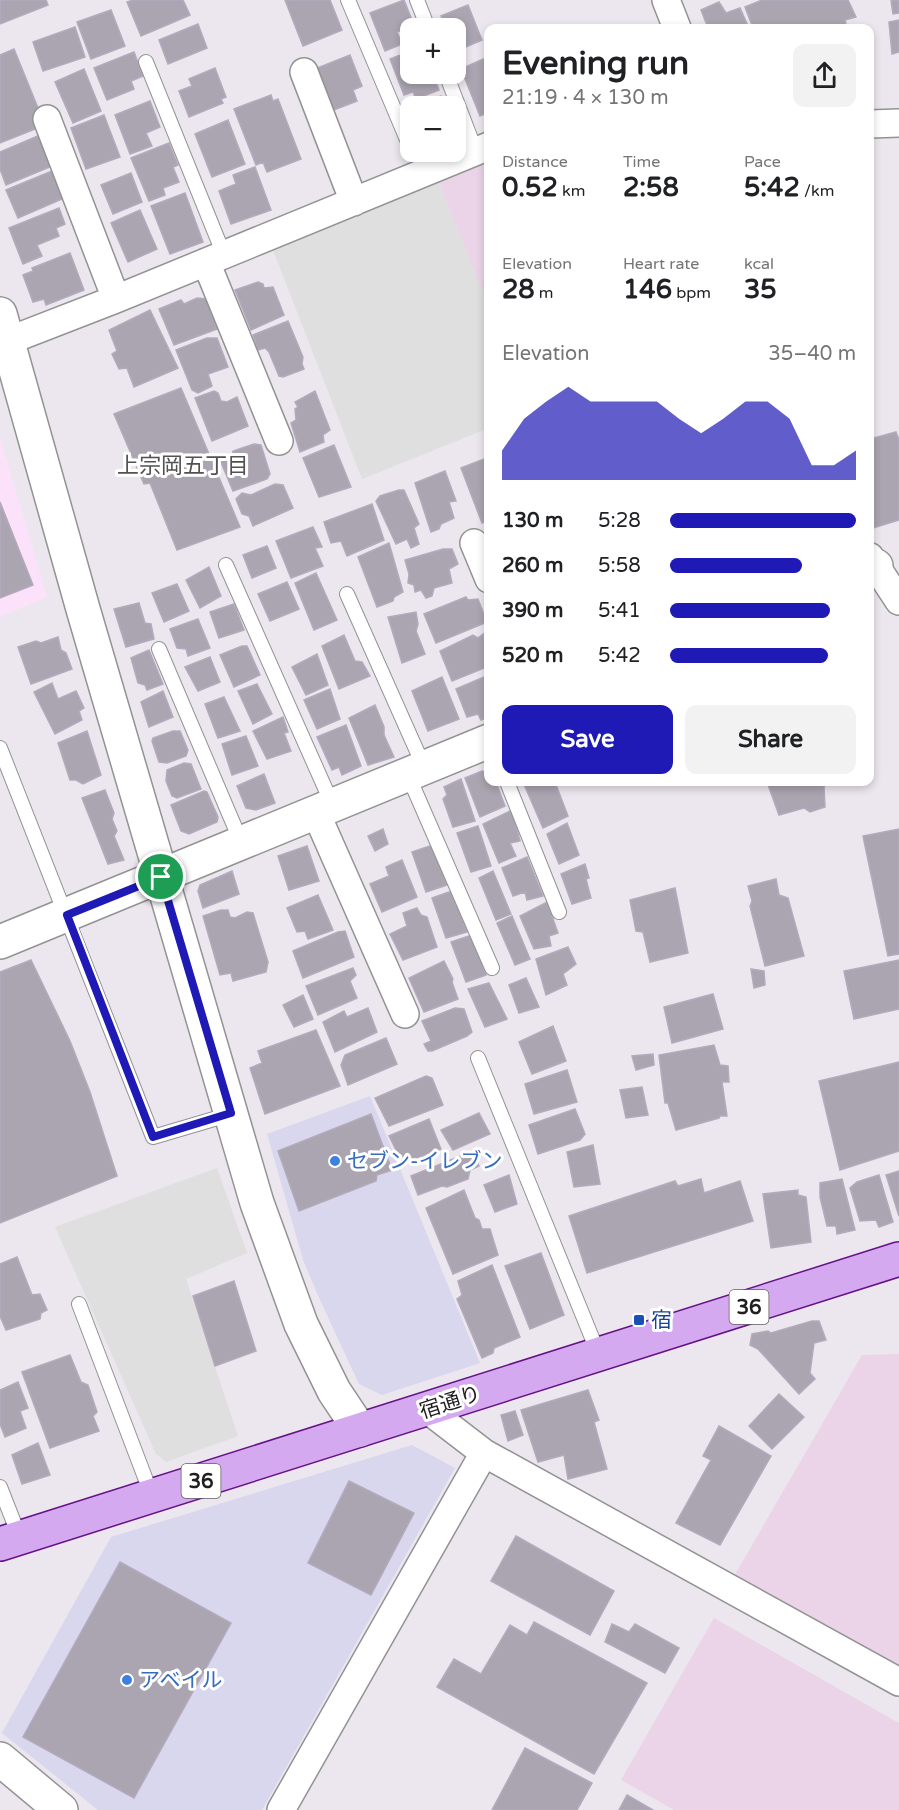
<!DOCTYPE html>
<html lang="en">
<head>
<meta charset="utf-8">
<style>
  :root { --surface:#fff; --page:#f2f2f2; --text:#202124; --muted:#757577; --accent:#1f19b5 }
  body { margin:0; font-family:"Varela Round","Noto Sans JP",sans-serif; background:var(--page); color:var(--text); height:100vh; display:flex; flex-direction:column; font-size:22px; white-space:nowrap }
  * { box-sizing:border-box; margin:0 }
  p { font-size:20px; color:var(--muted) }
  .icon { flex:none; width:33px; height:33px; fill:none; stroke:currentColor; stroke-width:2; stroke-linecap:round; stroke-linejoin:round }
  .map { position:relative; flex:1; overflow:hidden }
  .sheet { position:absolute; left:484px; top:24px; width:390px; height:762px; display:flex; flex-direction:column; background:var(--surface); border-radius:12px; box-shadow:0 3px 9px #0003 }
  .sheet>* { flex:none }
  .controls { position:absolute; left:400px; top:18px; display:grid; gap:12px }
  .controls a { display:grid; place-items:center; width:66px; height:66px; border-radius:12px; background:var(--surface); box-shadow:0 3px 9px #0003; font-size:30px }
  .pin { position:absolute; display:grid; place-items:center; width:51px; height:51px; color:#fff; margin:-26px; border:3px solid #fff; border-radius:50%; box-shadow:0 2px 6px #0007 }
  .round { display:grid; place-items:center; flex:none; width:63px; height:63px; border-radius:12px; background:var(--page) }
  .summary { display:flex; align-items:center; justify-content:space-between; height:102px; padding:0 18px }
  h1 { font-size:33px; font-weight:800; line-height:45px }
  .figures { display:grid; grid-template-columns:repeat(3,1fr); gap:9px; height:102px; padding:6px 18px }
  .figures div { display:grid; align-content:center }
  .figures b { font-size:26px; font-weight:800 }
  .figures small { font-size:16px; font-weight:400 }
  .figures p { font-size:16px }
  .chart { height:168px; padding:12px 18px }
  .chart p { display:flex; justify-content:space-between }
  .chart svg { width:100%; height:108px; margin-top:6px; fill:var(--accent); opacity:.7 }
  .action { display:flex; gap:12px; margin-top:auto; padding:12px 18px }
  .action a { flex:1; height:69px; border-radius:12px; background:var(--accent); color:#fff; font-size:24px; font-weight:800; line-height:69px; text-align:center }
  .action a+a { background:var(--page); color:var(--text) }
  ul { padding:0 18px; list-style:none; font-size:20px }
  li { display:grid; grid-template-columns:96px 72px 1fr; align-items:center; height:45px }
  li i { height:15px; border-radius:8px; background:var(--accent) }
  .map>svg:first-child { display:block }
  .commercial { fill:#d9d7ed }
  .education { fill:#fbe2fa }
  .farmland { fill:#ebd4e8 }
  .parking { fill:#dfdfdf }
  .building { fill:#aaa5b0; stroke:#b4aabe; stroke-width:1.5 }
  .lines { fill:none; stroke-linecap:round; stroke-linejoin:round }
  .service-casing { stroke:#939393; stroke-width:16 }
  .minor-casing { stroke:#939393; stroke-width:30 }
  .tertiary-casing { stroke:#939393; stroke-width:36 }
  .primary-casing { stroke:#651287; stroke-width:36 }
  .service { stroke:#fff; stroke-width:14 }
  .minor { stroke:#fff; stroke-width:27 }
  .tertiary { stroke:#fff; stroke-width:33 }
  .primary { stroke:#d4a9f0; stroke-width:33 }
  .route-casing { stroke:#fff; stroke-width:12 }
  .route { stroke:#1f19b5; stroke-width:8 }
  .shop-dot { fill:#3f7fe0; stroke:#fff; stroke-width:2 }
  .transit-dot { fill:#1a4fb4; stroke:#fff; stroke-width:2 }
  .labels { text-anchor:middle; stroke-width:6; stroke-linejoin:round; paint-order:stroke }
  .shield { fill:#fff; stroke:#626262; stroke-width:1.5 }
  .shield-label { font-size:20px; font-weight:bold; fill:#1f1f1f }
  .shop-label { font-size:21px; fill:#366cbe; stroke:#fff; text-anchor:start }
  .transit-label { font-size:21px; fill:#164399; stroke:#fff; text-anchor:start }
  .street-label { font-size:21px; fill:#1f1f1f; stroke:#fff }
  .neighbourhood-label { font-size:22px; fill:#525252; stroke:#fff }
</style>
</head>
<body>
<div class="map">
<svg width="899" height="1810" viewBox="0 0 899 1810">
  <rect width="100%" height="100%" fill="#ece6ee"/>
  <path class="commercial" d="M370,1096L480,1363L382,1395L359,1384L320,1300L303,1260L267,1134Z
    M412,1445L455,1468L262,1810H98L2,1733L111,1537Z"/>
  <path class="education" d="M0,437L47,597L0,617Z"/>
  <path class="farmland" d="M489,160V308L438,181Z
    M899,1354V1671L733,1578L862,1355Z
    M714,1618L899,1723V1810H674L621,1780Z"/>
  <path class="parking" d="M438,181L489,308V428L362,479L273,250Z
    M217,1168L247,1253L186,1279L238,1436L166,1462L156,1454L55,1227Z"/>
  <path class="building" d="M0,0H46L48,5L0,24Z
    M133,0H183L190,15L141,36L127,2Z
    M285,0H330L342,30L303,46Z
    M404,0L414,25L397,32L402,44L385,51L370,13Z
    M762,0H848L856,17L845,20L847,28H753L745,7Z
    M891,0H899V13L893,14Z
    M719,2L726,13L740,8L749,28H708L701,10Z
    M468,5L482,40L456,51V28H447L441,16Z
    M111,10L125,46L91,59L77,22Z
    M899,20V52L892,54L889,22Z
    M198,24L207,48L168,64L159,40Z
    M75,27L85,57L43,71L33,42Z
    M14,49L45,125L0,143V55Z
    M411,51V74H433L439,90L416,99L413,92L404,95L390,59Z
    M134,52L143,76L131,81L134,89L107,100L94,68Z
    M350,55L362,86L353,90L357,101L331,111L315,69Z
    M488,57L489,112L480,116L461,69Z
    M215,68L226,97L221,99L223,103L189,117L179,91L192,86L189,79Z
    M84,69L101,111L73,123L55,82Z
    M271,95L273,101L278,99L301,159L267,172L263,162L256,165L234,109Z
    M441,96L445,106H417Z
    M150,101L160,127L146,133L152,146L130,154L115,115Z
    M104,115L120,157L86,169L71,128Z
    M228,120L245,164L212,177L195,134Z
    M40,135L52,166L6,185L0,169V152Z
    M169,143L178,165L173,167L179,182L163,188L165,195L149,201L131,158Z
    M255,167L271,210L231,224L219,191L236,184L233,175Z
    M52,171L64,198L18,218L6,190Z
    M131,173L142,202L113,214L101,185Z
    M185,193L203,242L170,254L151,206Z
    M59,208L65,224L56,228L59,236L37,245L42,256L23,264L9,228Z
    M140,210L157,249L128,262L111,223Z
    M70,253L84,290L46,305L44,299L33,302L23,275L33,271L32,268Z
    M258,282L263,284L264,288L273,287L284,315L251,330L235,290Z
    M197,298L206,299L217,329L174,345L159,309L181,300L184,304Z
    M150,310L178,368L134,387L127,368L119,369L112,354L117,351L109,330Z
    M288,321L303,357L302,364L304,369L283,377L279,376L269,352L265,348L258,350L253,335Z
    M207,338H217L228,367L208,374L212,386L198,393L192,390L176,350Z
    M181,388L240,527L177,550L150,483L144,484L114,414Z
    M214,391L218,393L221,401L227,402L237,397L248,426L212,441L195,398Z
    M315,391L330,430L323,435L324,442L300,452L291,423L296,420L295,409L298,407L295,402Z
    M896,432L899,440V520L870,529V439Z
    M254,444L261,445L270,474L267,479L233,491L220,460L232,455L233,451Z
    M334,445L351,487L319,497L303,458Z
    M489,457V520L482,523L461,468Z
    M445,471L456,501L449,502L454,518L441,524L439,529L431,532L415,483Z
    M275,484L283,485L293,508L253,526L249,516L242,514L236,499L242,493L251,495Z
    M399,490H404L419,524L414,528L419,544L411,548L407,539L396,544L376,501L380,496Z
    M0,502L33,585L0,598Z
    M372,504L384,540L347,556L341,541L331,543L324,522Z
    M313,527L322,547L315,548L323,566L291,578L276,541Z
    M389,543L403,592L394,597L393,601L377,607L358,557Z
    M267,546L276,568L252,578L243,555Z
    M443,549H452L458,564L449,569L452,583L434,588L432,596L426,598L421,590L415,592L414,585L408,583L409,574L405,560Z
    M209,567L221,596L200,608L186,580Z
    M316,573L337,620L314,630L295,583Z
    M287,582L299,609L270,621L258,594Z
    M177,584L189,611L164,622L152,593Z
    M466,597L468,600L478,599L487,622L436,643L424,614Z
    M139,603L145,623L151,624L154,639L126,647L114,609Z
    M234,604L244,630L219,638L210,612Z
    M416,612L418,624L416,631L425,654L402,663L388,617Z
    M198,619L210,648L188,656L186,649L177,648L170,629Z
    M483,634L487,649L489,664L487,667L452,681L440,651L473,635L478,638Z
    M344,635L355,661L362,662L370,676L339,689L322,646Z
    M58,637L61,650L66,653L72,669L31,684L18,647L36,641L41,643Z
    M242,646H247L260,675L234,687L220,655Z
    M149,650L163,684L147,690L145,685L138,683L131,658Z
    M317,654L328,685L306,695L292,667Z
    M210,657L220,682L198,691L185,667Z
    M489,675V717L481,720L478,714L467,717L456,689Z
    M442,677L459,719L428,731L412,691Z
    M52,683L58,699L76,691L84,708L79,711L82,720L55,734L34,692Z
    M257,684L272,714L253,724L238,691Z
    M330,689L340,719L317,729L304,700Z
    M163,691L173,717L149,727L141,702Z
    M224,697L240,731L218,738L205,704Z
    M375,705L384,727V735L394,757L368,765L349,718Z
    M283,717L288,732L284,733L291,751L267,759L253,731Z
    M346,725L361,766L342,775L339,767L332,770L317,737Z
    M87,731L101,775L83,784L76,780H70L58,743Z
    M173,731H180L188,750L186,756L167,763L159,762L152,741L153,738Z
    M246,736L258,766L232,775L222,744Z
    M184,763L191,764L201,789L177,798L172,796L166,781L167,770Z
    M482,771L489,773V782H496L505,806L480,817L465,778Z
    M264,774L275,803L256,810L246,808L237,786Z
    M461,779L475,821L453,827L443,799L447,795L444,787Z
    M523,782H555L568,816L543,828Z
    M767,782H827L824,787L825,807L810,812L804,808L779,815Z
    M105,790L114,813L112,819L117,831L114,836L124,860L108,864L82,798Z
    M204,791L207,792L218,817L217,822L189,834L181,831L171,805Z
    M512,810L520,841L510,843L516,856L499,863L483,824Z
    M567,823L579,855L559,864L547,834Z
    M478,826L491,866L471,872L457,833Z
    M383,829L388,844L375,851L368,836Z
    M899,829V954L888,956L863,836Z
    M433,845L447,885L426,892L412,852Z
    M307,846L319,881L289,890L278,856Z
    M527,857L543,896L527,900L525,892L513,896L502,868Z
    M402,860L417,897L382,912L370,884L389,876L386,867Z
    M585,864L589,878L586,879L591,898L572,904L561,874Z
    M232,871L239,894L203,908L198,891L200,885Z
    M493,871L511,914L496,920L479,878Z
    M776,879L779,895L788,898L804,956L765,966L750,906L752,901L748,886Z
    M675,888L688,953L650,962L643,932L636,931L630,900Z
    M452,891L467,932L446,938L432,898Z
    M318,895L333,930L308,939L305,931L297,932L287,908Z
    M547,902L558,933L549,936L551,946L534,949L520,916Z
    M417,908L421,915L427,917L437,947L403,960L390,934L407,926L403,913Z
    M221,910H228L230,917L235,918L247,912L253,913L268,962L266,972L233,981L231,973L220,975L203,916Z
    M512,916L530,959L515,965L497,923Z
    M345,931L354,957L303,978L293,951L338,932Z
    M472,935L486,975L466,982L451,942Z
    M568,947L576,964L563,974L567,985L546,995L536,959Z
    M31,960L70,1041L90,1092L117,1176L0,1223V972Z
    M899,960V1009L854,1019L844,971Z
    M444,961L453,979L452,982L458,999L424,1012L409,978Z
    M353,968L356,975L350,981L357,998L318,1015L306,986Z
    M751,969L764,971L765,985L754,988Z
    M526,978L539,1007L519,1013L509,985Z
    M489,983L507,1019L485,1027L468,989Z
    M713,994L723,1029L672,1043L664,1007Z
    M303,995L313,1019L294,1027L283,1005Z
    M368,1008L377,1032L335,1052L323,1022L344,1011L347,1017Z
    M455,1008L464,1009L472,1032L467,1036L432,1051H428L424,1044L431,1041L422,1021Z
    M553,1026L566,1061L532,1074L519,1042Z
    M316,1030L340,1086L265,1114L250,1068L262,1063L258,1051Z
    M386,1038L397,1064L348,1085L341,1065L345,1055Z
    M714,1045L720,1065L728,1066L729,1082H722L727,1116H720L719,1118L676,1130L668,1103H665L659,1055Z
    M653,1054L654,1065L636,1070L632,1056Z
    M899,1062V1151L840,1170L819,1081Z
    M567,1070L577,1102L534,1114L525,1084Z
    M426,1076L432,1078L443,1105L389,1126L375,1098Z
    M642,1087L648,1115L626,1118L620,1090Z
    M575,1109L585,1134L580,1140L538,1154L529,1125Z
    M479,1113L490,1134L453,1150L441,1130Z
    M371,1114L392,1170L377,1175L376,1181L299,1211L278,1151Z
    M429,1119L441,1149L403,1164L389,1136Z
    M593,1145L600,1184L574,1187L567,1152Z
    M473,1151L479,1166L470,1170L468,1179L447,1187L442,1186L418,1195L411,1176Z
    M899,1171V1216L886,1175Z
    M509,1175L517,1204L495,1212L484,1185Z
    M879,1175L893,1222L879,1227L876,1220L860,1221L850,1188L857,1182Z
    M701,1179L704,1193L740,1181L753,1221L587,1273L569,1216L675,1181L678,1186Z
    M842,1179L855,1230L837,1234L836,1226H827L820,1197V1183Z
    M464,1190L475,1218L479,1220L482,1229H490L498,1255L453,1274L426,1208Z
    M798,1190V1195L806,1197L811,1242L771,1248L763,1194Z
    M541,1253L564,1315L530,1329L505,1266Z
    M17,1257L32,1295L40,1294L47,1310L41,1313L40,1319L6,1330L0,1316V1264Z
    M492,1265L520,1337L494,1348L493,1353L482,1358L457,1299L462,1295L458,1281Z
    M234,1281L256,1351L215,1366L193,1296Z
    M812,1321H819L826,1340L814,1343L810,1373L815,1379L799,1394L758,1349L750,1345L752,1334L768,1331L771,1333Z
    M70,1355L81,1382L88,1385L97,1412L93,1416L99,1431L50,1448L22,1372Z
    M18,1382L28,1408L20,1411L26,1428L5,1437L0,1424V1390Z
    M588,1390L599,1420L594,1422L607,1469L568,1479L564,1455L538,1462L521,1410Z
    M779,1394L804,1417L772,1449L749,1426Z
    M515,1411L523,1435L508,1441L501,1415Z
    M719,1426L771,1456L720,1545L676,1523L711,1460L703,1456Z
    M38,1443L50,1475L22,1484L12,1455Z
    M349,1481L414,1513L371,1595L308,1563Z
    M516,1536L614,1591L590,1635L491,1581Z
    M120,1562L231,1623L134,1798L23,1737Z
    M534,1622L647,1683L594,1774L437,1687L454,1659L481,1674L510,1625L527,1635Z
    M612,1624L629,1632L635,1624L679,1648L665,1673L605,1642Z
    M525,1748L592,1783L577,1810H492Z
    M627,1795L653,1810H619Z"/>
  <g class="lines">
    <defs>
      <path id="service" d="M348,0L411,149
        M417,0L428,28
        M146,62L224,255
        M446,74L476,152
        M226,565L333,806
        M347,594L424,767
        M159,649L242,844
        M0,748L153,1137L231,1114
        M408,775L492,968
        M507,782L559,912
        M478,1058L599,1355
        M79,1304L152,1496
        M0,1487L20,1538"/>
      <path id="minor" d="M666,0L677,28
        M304,72L354,202
        M47,119L116,299
        M870,124L899,123
        M206,262L279,441
        M0,344L116,299L489,146
        M474,543L489,579
        M870,557L899,601
        M316,813L405,1014
        M428,1410L484,1453L899,1682
        M281,1810L484,1453"/>
      <path id="tertiary" d="M0,314L83,609L257,1203L301,1324L334,1391L360,1430
        M870,569L876,566
        M0,942L489,741
        M0,1759L61,1810"/>
      <path id="primary" d="M0,1544L899,1259"/>
    </defs>
    <use href="#service" class="service-casing"/>
    <use href="#minor" class="minor-casing"/>
    <use href="#tertiary" class="tertiary-casing"/>
    <use href="#primary" class="primary-casing"/>
    <use href="#service" class="service"/>
    <use href="#minor" class="minor"/>
    <use href="#tertiary" class="tertiary"/>
    <use href="#primary" class="primary"/>
  </g>
  <g class="lines">
    <defs>
      <path id="route" d="M161,877L231,1113L153,1137L67,915Z"/>
    </defs>
    <use href="#route" class="route-casing"/>
    <use href="#route" class="route"/>
  </g>
  <g class="shop-dot">
    <circle cx="335" cy="1161" r="6"/>
    <circle cx="127" cy="1680" r="6"/>
  </g>
  <rect class="transit-dot" x="633" y="1314" width="12" height="12" rx="3"/>
  <g class="labels">
    <g class="shield">
      <rect x="729.5" y="1290" width="39" height="34" rx="4.5"/>
      <rect x="181.5" y="1464" width="39" height="34" rx="4.5"/>
    </g>
    <g class="shield-label">
      <text x="749" y="1314">36</text>
      <text x="201" y="1488">36</text>
    </g>
    <g class="shop-label">
      <text x="347" y="1168">セブン-イレブン</text>
      <text x="139" y="1687">アベイル</text>
    </g>
    <g class="transit-label">
      <text x="651" y="1327">宿</text>
    </g>
    <g class="street-label">
      <text transform="translate(450 1402) rotate(-18)" y="7">宿通り</text>
    </g>
    <g class="neighbourhood-label">
      <text x="183" y="473">上宗岡五丁目</text>
    </g>
  </g>
</svg>
<div class="controls">
<a>+</a>
<a>−</a>
</div>
<div class="pin" style="left:161px;top:877px;background:#1e9e55"><svg class="icon" aria-label="arrive" viewBox="0 0 24 24"><path d="M6 21V4h12l-3 4 3 4H6"/></svg></div>
<section class="sheet">
<div class="summary"><div><h1>Evening run</h1><p>21:19 · 4 × 130 m</p></div><a class="round"><svg class="icon" aria-label="share" viewBox="0 0 24 24"><path d="M12 15V3M7 8l5-5 5 5M5 13v7h14v-7"/></svg></a></div>
<div class="figures">
<div><p>Distance</p><b>0.52<small> km</small></b></div>
<div><p>Time</p><b>2:58</b></div>
<div><p>Pace</p><b>5:42<small> /km</small></b></div>
</div>
<div class="figures">
<div><p>Elevation</p><b>28<small> m</small></b></div>
<div><p>Heart rate</p><b>146<small> bpm</small></b></div>
<div><p>kcal</p><b>35</b></div>
</div>
<div class="chart"><p><span>Elevation</span>35–40 m</p>
<svg viewBox="0 0 160 44" preserveAspectRatio="none"><path d="M0 44V32L10 19L20 12L30 6L40 12L50 12L60 12L70 12L80 19L90 25L100 19L110 12L120 12L130 19L140 38L150 38L160 32V44z"/></svg>
</div>
<ul>
<li><b>130 m</b>5:28<i style="width:100%"></i></li>
<li><b>260 m</b>5:58<i style="width:71%"></i></li>
<li><b>390 m</b>5:41<i style="width:86%"></i></li>
<li><b>520 m</b>5:42<i style="width:85%"></i></li>
</ul>
<div class="action"><a>Save</a><a>Share</a></div>
</section>
</div>
</body>
</html>
